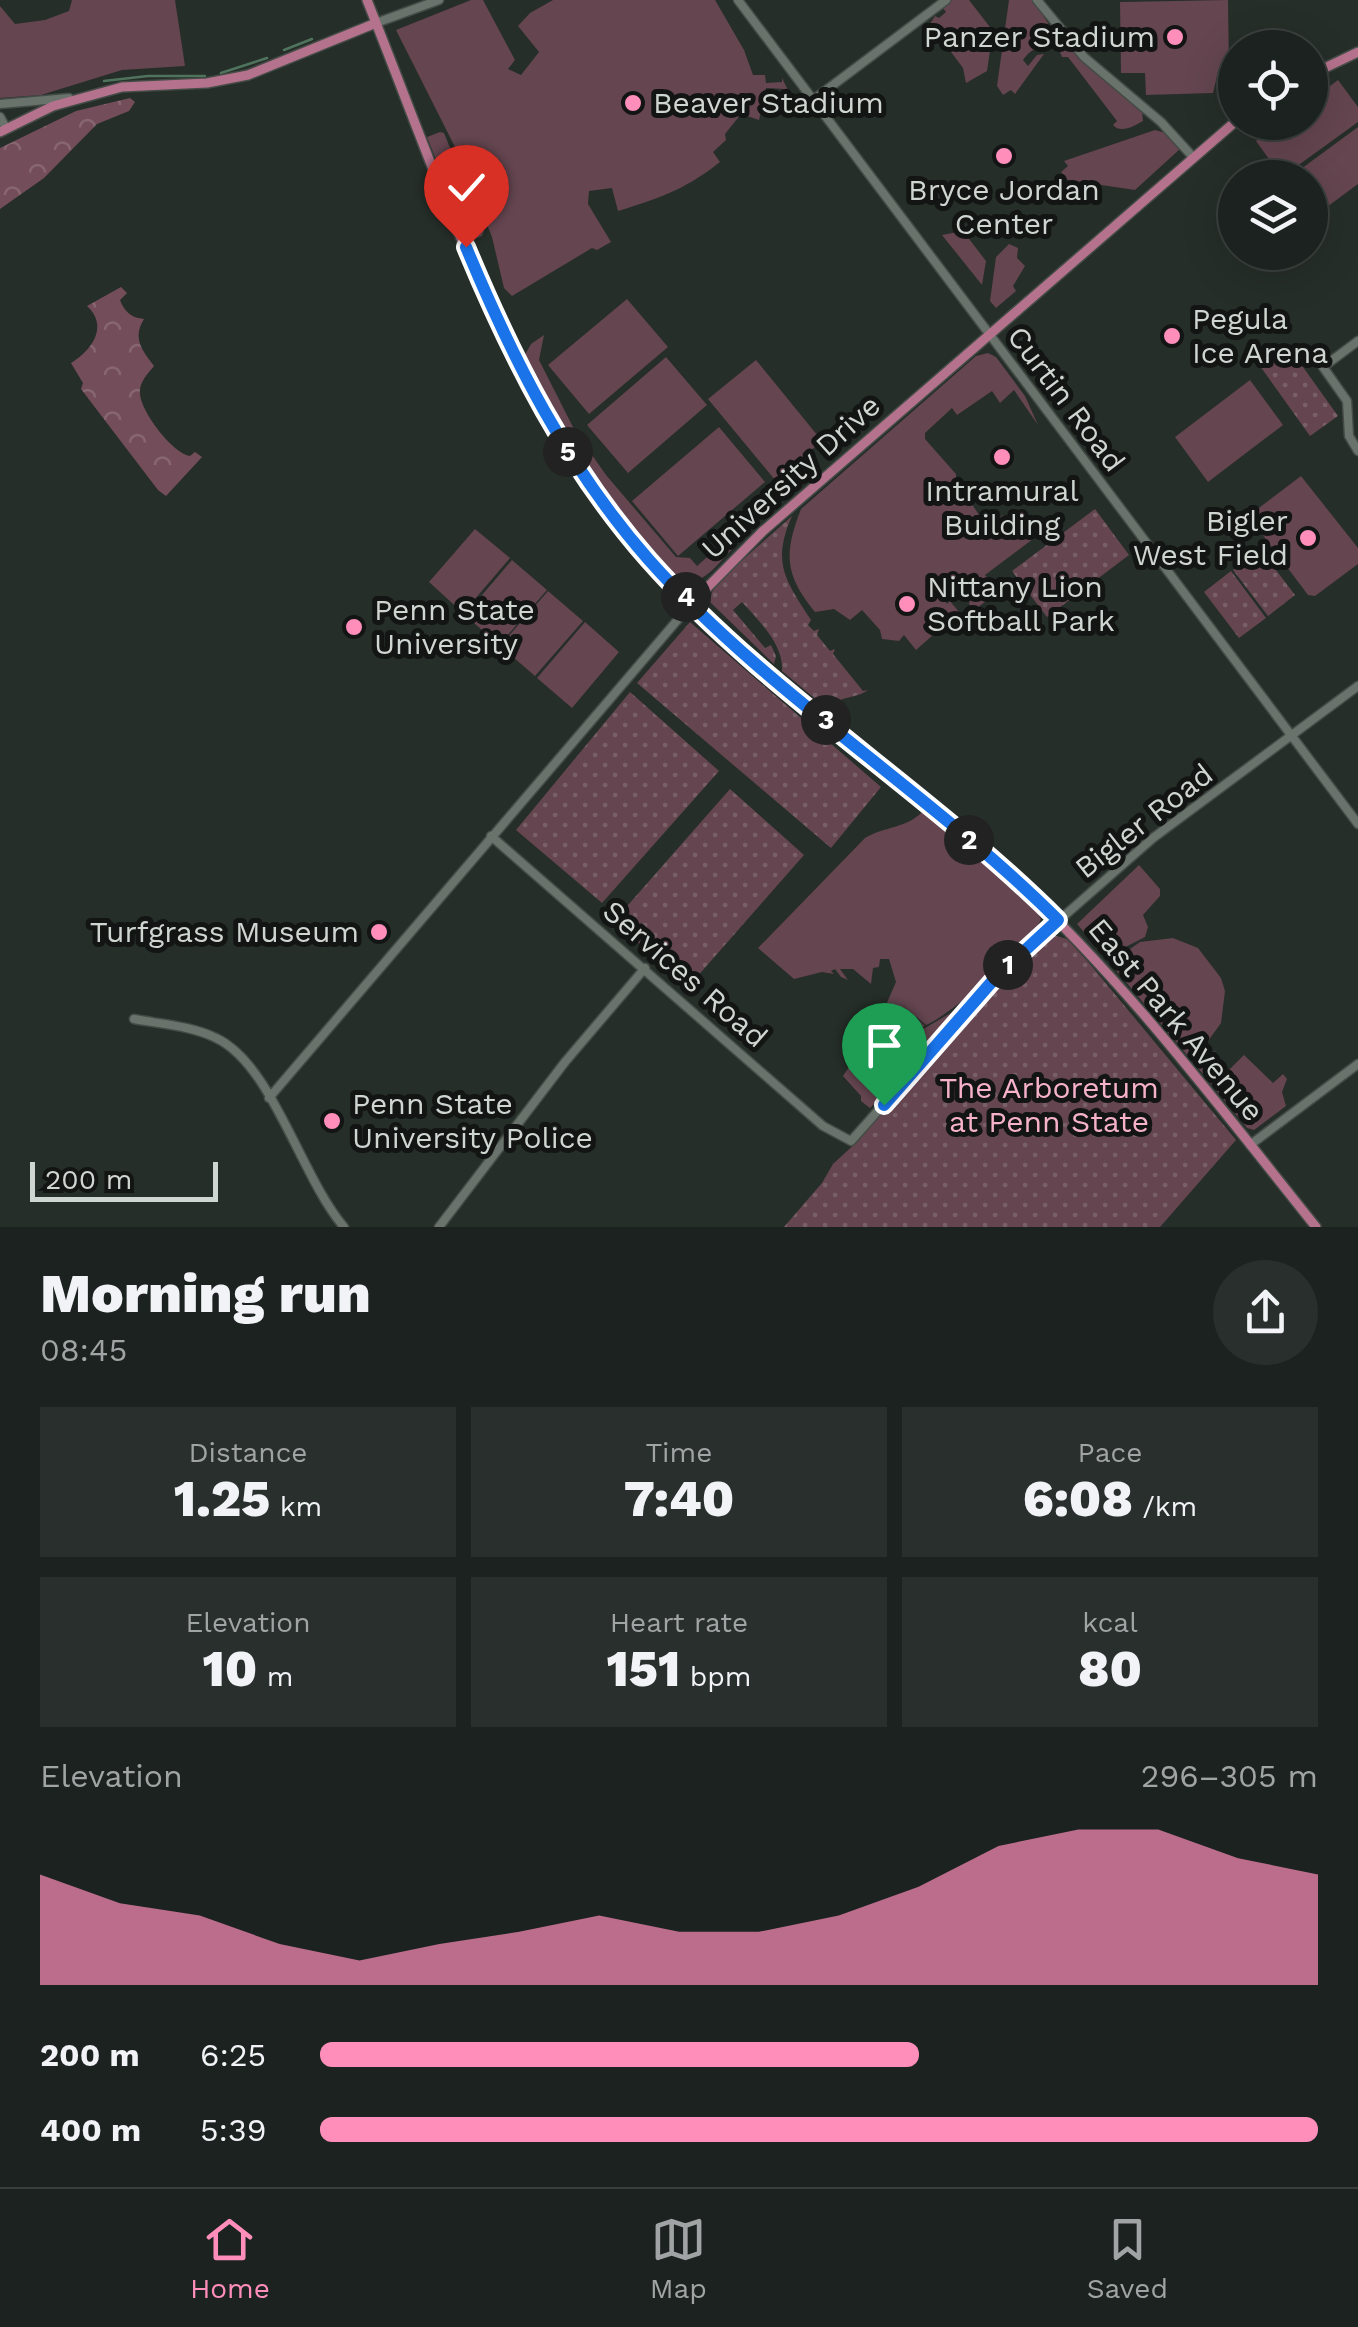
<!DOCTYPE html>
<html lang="en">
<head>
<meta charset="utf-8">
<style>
  :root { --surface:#1c221f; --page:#292f2c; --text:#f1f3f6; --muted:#a0a4a4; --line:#3a3f3d; --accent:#ff8eba }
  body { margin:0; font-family:"Work Sans",sans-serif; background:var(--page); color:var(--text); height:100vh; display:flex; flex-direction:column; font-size:38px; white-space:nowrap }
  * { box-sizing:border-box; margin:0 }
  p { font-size:32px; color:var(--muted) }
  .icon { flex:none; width:55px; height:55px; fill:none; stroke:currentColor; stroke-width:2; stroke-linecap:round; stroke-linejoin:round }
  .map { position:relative; height:1227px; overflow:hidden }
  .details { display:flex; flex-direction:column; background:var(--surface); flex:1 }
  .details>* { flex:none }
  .fabs { position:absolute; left:1218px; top:30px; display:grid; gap:20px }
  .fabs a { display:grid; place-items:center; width:110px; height:110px; border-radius:50%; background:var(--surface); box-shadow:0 10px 40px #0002,0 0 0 2px var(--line); font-size:50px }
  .scale { position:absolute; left:30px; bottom:25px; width:188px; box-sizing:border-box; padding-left:10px; border:5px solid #cfd5d1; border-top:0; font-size:28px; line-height:35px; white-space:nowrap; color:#cfd5d1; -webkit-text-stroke:8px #121513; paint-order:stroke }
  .pin { position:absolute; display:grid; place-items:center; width:85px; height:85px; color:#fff; margin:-102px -42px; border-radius:50% 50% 50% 0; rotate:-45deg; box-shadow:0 0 10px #0007 }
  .pin .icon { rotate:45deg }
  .km { position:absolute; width:50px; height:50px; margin:-25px; border-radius:50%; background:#222; color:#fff; font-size:28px; line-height:50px; text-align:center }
  .round { display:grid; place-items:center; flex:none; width:105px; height:105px; border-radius:52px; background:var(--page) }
  .head { display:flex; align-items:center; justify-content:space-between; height:170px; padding:0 40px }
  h1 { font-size:55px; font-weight:800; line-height:75px }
  .figures { display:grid; grid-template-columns:repeat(3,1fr); gap:15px; height:170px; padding:10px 40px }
  .figures div { display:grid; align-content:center; border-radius:0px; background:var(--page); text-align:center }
  .figures b { font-size:50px; font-weight:800 }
  .figures small { font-size:28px; font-weight:400 }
  .figures p { font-size:28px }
  .chart { height:280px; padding:20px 40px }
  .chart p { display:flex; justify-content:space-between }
  .chart svg { width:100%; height:180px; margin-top:10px; fill:var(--accent); opacity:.7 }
  ul { padding:0 40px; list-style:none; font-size:32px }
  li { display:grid; grid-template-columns:160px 120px 1fr; align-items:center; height:75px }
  li i { height:25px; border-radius:12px; background:var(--accent) }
  .tab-bar { display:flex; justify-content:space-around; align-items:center; height:140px; border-top:2px solid var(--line); background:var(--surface); font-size:28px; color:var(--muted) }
  .tab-bar a { display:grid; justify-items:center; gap:5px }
  .tab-bar .current { color:var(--accent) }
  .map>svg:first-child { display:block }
  .green { fill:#644550 }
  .forest { fill:url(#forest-crowns) }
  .park { fill:url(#park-dots) }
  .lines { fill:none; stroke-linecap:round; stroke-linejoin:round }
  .stream { stroke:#4f735c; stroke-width:2.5 }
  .minor-casing { stroke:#454c47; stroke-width:11 }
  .major-casing { stroke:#454c47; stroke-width:12 }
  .minor { stroke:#69736c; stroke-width:8 }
  .major { stroke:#b5728c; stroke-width:9 }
  .route-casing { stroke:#fff; stroke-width:20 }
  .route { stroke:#1a73e8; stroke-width:12 }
  .poi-dot { fill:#ff8eba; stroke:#121513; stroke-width:4 }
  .labels { text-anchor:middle; stroke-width:10; stroke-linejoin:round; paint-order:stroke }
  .poi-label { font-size:30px; fill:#cfd5d1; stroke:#121513; text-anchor:start }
  .street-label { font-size:30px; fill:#cfd5d1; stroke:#121513 }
  .park-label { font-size:30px; fill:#f7b2cb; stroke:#121513 }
</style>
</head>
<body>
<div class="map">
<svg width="1358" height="1227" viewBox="0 0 1358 1227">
  <defs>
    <pattern id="forest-crowns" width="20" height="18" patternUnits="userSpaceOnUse" patternTransform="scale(2.5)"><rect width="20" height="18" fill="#744d5b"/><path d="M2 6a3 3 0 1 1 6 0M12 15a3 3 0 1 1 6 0" fill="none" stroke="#876672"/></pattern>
    <pattern id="park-dots" width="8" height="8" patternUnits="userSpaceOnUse" patternTransform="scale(2.5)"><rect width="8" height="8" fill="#644550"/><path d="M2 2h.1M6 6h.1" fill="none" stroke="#795f68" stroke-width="1.8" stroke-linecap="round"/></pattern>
  </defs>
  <rect width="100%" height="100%" fill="#262e29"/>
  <path class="green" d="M72,0H175L185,66L122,70L41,95L0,98V6L15,24L45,20L69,11Z
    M471,0H483L515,60L508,69L521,75L539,52L518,26L530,13L553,0H715L744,50L753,75H765L766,83L782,82V78L788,90L785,93V89L766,88L759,120L741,114L725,134L726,140L713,152L720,162C690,186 665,197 618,211L612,188L589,191L588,204L611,242L597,250L592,248L512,296L504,288L492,237L458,153L396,30Z
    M951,0H969L993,31L987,71L966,83L963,68L930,24L935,16L939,18L946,12L942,7Z
    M1009,0H1033L1055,34L1047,49C1036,46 1029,51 1023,60L1028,66L1037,55L1044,54L1015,94L1011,90L1003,95L997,86Z
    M1228,0L1229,71L1218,72L1213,93L1146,95L1145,73H1121L1120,2Z
    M1064,47L1070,48L1142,111L1143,121C1134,126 1121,134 1113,125L1117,121L1068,57H1062L1060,52Z
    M1338,80L1358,107V122L1282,177L1256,141L1281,123L1310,122V101Z
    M1358,127V184L1312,218L1310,178L1290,177Z
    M1155,130L1166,133L1180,149L1135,190L1068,180L1061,172L1068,166L1064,161Z
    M440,132L444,133L484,231L482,236L469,241L427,137Z
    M963,231L986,261L982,285L942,235Z
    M1009,244L1018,248L1017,258L1025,266L1013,286L1016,291L996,308L990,301L996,257Z
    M627,299L668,347L589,414L548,365Z
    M544,335L539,360L574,429L606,475L676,557L690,558L697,566L729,538L735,546C718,563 704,587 679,581C617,513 566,440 523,358L531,344Z
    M988,353L996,357L1025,396L1038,425L1014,390L1000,403L992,391L957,415L952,408L925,433V439L956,474V480L985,524L990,526L1003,515L1009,522L1022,512L1037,536L985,575L992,584L988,588L993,596L974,610L969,604L970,599C960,586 952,568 934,578L947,604L950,601L959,612L916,650L904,635L899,641L882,639L880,630L862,610L850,620L834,609L815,612C784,574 784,553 801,509L976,356Z
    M666,357L707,405L628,473L587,425Z
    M756,360L822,441L775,480L708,399Z
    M1250,380L1283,425L1208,482L1175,437Z
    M719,427L765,482L678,556L632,501Z
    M1301,476L1358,548V564L1315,596L1308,595L1250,518L1251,514Z
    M475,529L510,558L463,613L429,582Z
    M512,560L547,590L499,645L465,615Z
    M548,591L583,621L535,676L500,646Z
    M585,622L619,652L572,708L537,678Z
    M923,811C952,832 1026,889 1041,919C1032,944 952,1014 926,1025L900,1003L925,1026L912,1031L886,1005L896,982L889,959H880L879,967L873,968L871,984L853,969H840L848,980L841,977L835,969L831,971L834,974L822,972L794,979L758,948L865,838C885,826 906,829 923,811Z
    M1139,865L1160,889V896L1143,915L1148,927L1145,937L1106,957L1077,924Z
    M1173,938L1198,948L1221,978L1225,991L1221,1023L1193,1062L1110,963L1140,942Z
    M961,1007L915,1061L907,1063L880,1039L925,1028Z
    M873,1040L905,1065L893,1086L870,1108L861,1101V1096L843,1076L849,1067L853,1073L867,1068L872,1074L880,1053Z
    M1216,1051L1207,1062L1221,1078L1244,1055L1273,1083L1283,1074L1287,1079L1282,1092L1286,1106L1254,1130L1247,1128L1198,1068L1200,1056Z"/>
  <path class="forest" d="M130,98L135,102L129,111L97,124L44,178L0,209V148L76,111Z
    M121,287L127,293L120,300C124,311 131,318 144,319C132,338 142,350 154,366C147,375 139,382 140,394C141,412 173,454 190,456L195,452L202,457L166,496L158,490L81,389L83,383L71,363C92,350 109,326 87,306Z"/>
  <path class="park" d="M1288,346L1338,416L1310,436L1260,366Z
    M1095,509L1129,555L1047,617L1012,571Z
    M792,516C771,563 786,581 811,620L808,625L814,631L819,629L817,635L830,651L835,649L833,654L863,691L868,690C856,699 841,695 830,707H825L782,671C784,645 760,622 742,602L733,610L765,648L771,645L776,656L774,664L710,602L712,592L721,579Z
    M1260,549L1295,595L1268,616L1233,570Z
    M1231,571L1266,618L1239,638L1204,592Z
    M690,622L881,787L831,848L637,683Z
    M630,692L719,771L602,903L516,830Z
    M730,789L804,855L688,987L614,921Z
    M1050,934L1067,939L1089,963L1236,1140L1160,1227H784L822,1183L833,1164L857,1142L989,989Z"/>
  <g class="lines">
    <path class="stream" d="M284,50L312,39
      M221,73L267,58
      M104,81L148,76H205"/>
    <defs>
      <path id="minor" d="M738,0L1358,824
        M1037,0L1084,57L1161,122L1193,157
        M376,23L439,0
        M813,100L946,0
        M0,104L69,98
        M0,117L6,128
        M1358,341L1323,367L1347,401L1349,436L1358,451
        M491,836L823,1126L851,1141L1008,965L1153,838L1358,686
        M134,1019C161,1024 192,1026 216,1038C272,1064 301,1177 344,1227
        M269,1098L692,603
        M1250,1145L1358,1064
        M439,1227L565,1062L645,968"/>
      <path id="major" d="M367,0C439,180 500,371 621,526C726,660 884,760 1010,875C1124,979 1219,1106 1316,1227
        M1310,75L1358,52
        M0,132L53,106L122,87L207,83L248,75L376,23
        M692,603L763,531L1235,122"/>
    </defs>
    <use href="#minor" class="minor-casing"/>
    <use href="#major" class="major-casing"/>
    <use href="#minor" class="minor"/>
    <use href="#major" class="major"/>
  </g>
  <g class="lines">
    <defs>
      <path id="route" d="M466,247C513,360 567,467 649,560C767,693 931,793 1058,920L996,977L884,1105"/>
    </defs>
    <use href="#route" class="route-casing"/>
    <use href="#route" class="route"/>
  </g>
  <g class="poi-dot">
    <circle cx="1175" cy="37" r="10"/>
    <circle cx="633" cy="103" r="10"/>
    <circle cx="1004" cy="156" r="10"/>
    <circle cx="1172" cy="336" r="10"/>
    <circle cx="1002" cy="457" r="10"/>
    <circle cx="1308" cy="538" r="10"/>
    <circle cx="907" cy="604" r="10"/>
    <circle cx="354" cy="627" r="10"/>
    <circle cx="379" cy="932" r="10"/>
    <circle cx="332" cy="1121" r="10"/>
  </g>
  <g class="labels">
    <g class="poi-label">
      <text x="1155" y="47" text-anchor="end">Panzer Stadium</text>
      <text x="653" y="113">Beaver Stadium</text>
      <text x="1004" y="200" text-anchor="middle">Bryce Jordan<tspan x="1004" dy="34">Center</tspan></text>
      <text x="1192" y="329">Pegula<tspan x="1192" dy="34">Ice Arena</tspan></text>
      <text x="1002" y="501" text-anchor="middle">Intramural<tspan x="1002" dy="34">Building</tspan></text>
      <text x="1288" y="531" text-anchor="end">Bigler<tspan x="1288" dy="34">West Field</tspan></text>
      <text x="927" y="597">Nittany Lion<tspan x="927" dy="34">Softball Park</tspan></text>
      <text x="374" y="620">Penn State<tspan x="374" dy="34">University</tspan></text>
      <text x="359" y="942" text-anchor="end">Turfgrass Museum</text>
      <text x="352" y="1114">Penn State<tspan x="352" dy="34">University Police</tspan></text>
    </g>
    <g class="street-label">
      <text transform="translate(1066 399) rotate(53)" y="10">Curtin Road</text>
      <text transform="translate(791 477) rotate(-42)" y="10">University Drive</text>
      <text transform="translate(1144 821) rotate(-38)" y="10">Bigler Road</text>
      <text transform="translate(685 974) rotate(41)" y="10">Services Road</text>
      <text transform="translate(1176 1020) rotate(50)" y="10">East Park Avenue</text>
    </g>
    <g class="park-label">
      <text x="1049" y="1098">The Arboretum<tspan x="1049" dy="34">at Penn State</tspan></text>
    </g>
  </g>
</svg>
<div class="fabs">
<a><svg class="icon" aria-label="locate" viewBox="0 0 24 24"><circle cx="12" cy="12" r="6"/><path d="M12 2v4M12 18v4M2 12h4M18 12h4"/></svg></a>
<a><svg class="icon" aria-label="layers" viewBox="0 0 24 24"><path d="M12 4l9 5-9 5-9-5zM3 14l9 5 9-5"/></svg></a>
</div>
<div class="scale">200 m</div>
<div class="pin" style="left:884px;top:1105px;background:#1e9e55"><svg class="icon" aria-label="arrive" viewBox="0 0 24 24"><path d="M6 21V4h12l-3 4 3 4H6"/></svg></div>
<div class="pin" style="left:466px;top:247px;background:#d93025"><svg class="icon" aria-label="check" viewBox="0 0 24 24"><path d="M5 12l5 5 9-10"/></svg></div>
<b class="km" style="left:1008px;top:965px">1</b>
<b class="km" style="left:969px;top:840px">2</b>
<b class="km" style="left:826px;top:720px">3</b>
<b class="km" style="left:686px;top:597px">4</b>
<b class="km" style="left:568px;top:452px">5</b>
</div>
<section class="details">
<div class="head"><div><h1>Morning run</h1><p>08:45</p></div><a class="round"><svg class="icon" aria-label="share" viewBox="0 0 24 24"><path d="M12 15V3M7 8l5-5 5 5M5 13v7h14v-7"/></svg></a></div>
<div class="figures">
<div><p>Distance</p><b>1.25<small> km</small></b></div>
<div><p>Time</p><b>7:40</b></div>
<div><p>Pace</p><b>6:08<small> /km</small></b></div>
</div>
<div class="figures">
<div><p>Elevation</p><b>10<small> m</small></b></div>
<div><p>Heart rate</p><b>151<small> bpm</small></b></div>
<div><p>kcal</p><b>80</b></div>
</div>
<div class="chart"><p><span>Elevation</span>296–305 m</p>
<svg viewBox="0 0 160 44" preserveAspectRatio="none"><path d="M0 44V17L10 24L20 27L30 34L40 38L50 34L60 31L70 27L80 31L90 31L100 27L110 20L120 10L130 6L140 6L150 13L160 17V44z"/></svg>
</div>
<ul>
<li><b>200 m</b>6:25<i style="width:60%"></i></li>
<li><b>400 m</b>5:39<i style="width:100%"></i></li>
</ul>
</section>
<nav class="tab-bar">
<a class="current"><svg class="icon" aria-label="home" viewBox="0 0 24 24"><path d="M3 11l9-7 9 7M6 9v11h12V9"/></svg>Home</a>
<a><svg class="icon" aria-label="map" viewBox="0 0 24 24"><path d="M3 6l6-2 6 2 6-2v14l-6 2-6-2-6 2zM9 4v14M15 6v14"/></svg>Map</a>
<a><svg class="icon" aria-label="saved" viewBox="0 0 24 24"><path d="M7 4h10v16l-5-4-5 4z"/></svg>Saved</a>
</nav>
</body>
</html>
